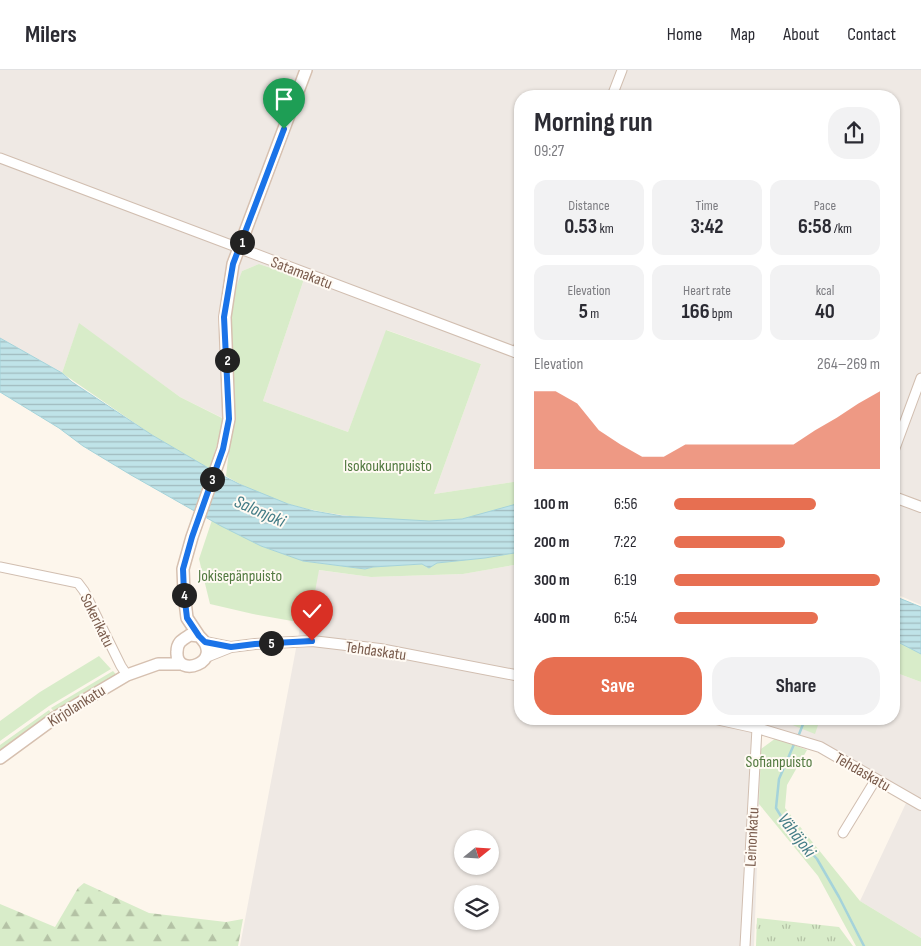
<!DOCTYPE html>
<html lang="en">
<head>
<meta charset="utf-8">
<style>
  :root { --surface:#fff; --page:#f2f2f3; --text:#2b2b33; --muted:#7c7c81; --line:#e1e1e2; --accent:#e76f51 }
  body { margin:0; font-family:"Sofia Sans Condensed",sans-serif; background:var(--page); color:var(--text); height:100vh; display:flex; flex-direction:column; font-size:19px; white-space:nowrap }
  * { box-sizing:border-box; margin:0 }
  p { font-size:16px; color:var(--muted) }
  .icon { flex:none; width:28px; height:28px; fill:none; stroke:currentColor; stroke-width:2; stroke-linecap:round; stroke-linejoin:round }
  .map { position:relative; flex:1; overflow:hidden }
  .drawer { position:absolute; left:514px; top:20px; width:386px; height:635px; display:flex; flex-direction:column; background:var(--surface); border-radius:20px; box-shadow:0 1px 4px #0004 }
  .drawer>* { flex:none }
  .needle { width:32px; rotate:72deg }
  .fabs { position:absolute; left:454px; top:760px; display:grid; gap:10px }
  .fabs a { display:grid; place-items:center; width:45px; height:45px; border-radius:50%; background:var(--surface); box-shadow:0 1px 4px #0004; font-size:25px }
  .pin { position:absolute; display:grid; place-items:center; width:42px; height:42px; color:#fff; margin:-51px -21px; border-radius:50% 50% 50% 0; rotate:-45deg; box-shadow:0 0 5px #0007 }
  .pin .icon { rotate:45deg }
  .km { position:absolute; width:25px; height:25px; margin:-12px; border-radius:50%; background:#222; color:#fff; font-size:14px; line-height:25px; text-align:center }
  .round { display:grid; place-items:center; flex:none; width:52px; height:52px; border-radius:20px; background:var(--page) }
  .overview { display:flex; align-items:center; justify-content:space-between; height:85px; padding:0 20px }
  h1 { font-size:28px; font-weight:700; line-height:38px }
  .figures { display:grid; grid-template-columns:repeat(3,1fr); gap:8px; height:85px; padding:5px 20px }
  .figures div { display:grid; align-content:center; border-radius:12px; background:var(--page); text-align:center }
  .figures b { font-size:21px; font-weight:700 }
  .figures small { font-size:14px; font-weight:400 }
  .figures p { font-size:14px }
  .chart { height:140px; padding:10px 20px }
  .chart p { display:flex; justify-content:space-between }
  .chart svg { width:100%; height:90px; margin-top:5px; fill:var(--accent); opacity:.7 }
  .button { display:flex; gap:10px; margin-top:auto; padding:10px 20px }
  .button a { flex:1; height:58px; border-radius:20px; background:var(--accent); color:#fff; font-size:20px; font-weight:700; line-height:58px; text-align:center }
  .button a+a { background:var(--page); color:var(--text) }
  ul { padding:0 20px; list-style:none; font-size:16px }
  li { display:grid; grid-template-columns:80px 60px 1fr; align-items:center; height:38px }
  li i { height:12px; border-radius:6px; background:var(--accent) }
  header { display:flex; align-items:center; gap:30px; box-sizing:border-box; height:70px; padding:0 25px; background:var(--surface); border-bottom:1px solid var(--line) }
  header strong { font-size:24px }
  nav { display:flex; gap:28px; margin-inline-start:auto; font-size:18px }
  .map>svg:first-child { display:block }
  .industrial { fill:#efe9e4; fill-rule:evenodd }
  .grass { fill:url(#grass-tufts) }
  .forest { fill:url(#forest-firs) }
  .park { fill:#d8ecc9 }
  .water { fill:url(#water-rules); stroke:#a5d3da }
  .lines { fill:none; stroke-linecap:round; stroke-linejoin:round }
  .stream { stroke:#a5d3da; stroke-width:2.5 }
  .minor-casing { stroke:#d1beb0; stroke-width:11 }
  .tertiary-casing { stroke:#d1beb0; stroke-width:12 }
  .secondary-casing { stroke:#d6c0b0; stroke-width:14 }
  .minor { stroke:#fff; stroke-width:9 }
  .tertiary { stroke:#fff; stroke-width:10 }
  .secondary { stroke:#fff; stroke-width:11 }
  .route-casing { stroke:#fff; stroke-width:10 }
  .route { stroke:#1a73e8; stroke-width:6 }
  .labels { text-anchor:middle; stroke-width:4; stroke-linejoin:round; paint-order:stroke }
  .street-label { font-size:16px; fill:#7a5c4d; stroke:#fffaf3 }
  .park-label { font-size:16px; fill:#537a41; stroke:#fffaf3 }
  .water-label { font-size:18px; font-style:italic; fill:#437c86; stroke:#fffaf3 }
</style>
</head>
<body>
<header>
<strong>Milers</strong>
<nav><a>Home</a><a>Map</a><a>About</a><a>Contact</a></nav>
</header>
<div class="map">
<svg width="921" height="876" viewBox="0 0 921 876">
  <defs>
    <pattern id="grass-tufts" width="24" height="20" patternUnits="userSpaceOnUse" patternTransform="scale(1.25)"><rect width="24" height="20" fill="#d8ecc9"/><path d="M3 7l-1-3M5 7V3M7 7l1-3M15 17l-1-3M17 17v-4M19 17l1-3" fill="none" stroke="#b4c2a5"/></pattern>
    <pattern id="forest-firs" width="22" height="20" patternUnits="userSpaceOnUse" patternTransform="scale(1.25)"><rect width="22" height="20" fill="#d8ecc9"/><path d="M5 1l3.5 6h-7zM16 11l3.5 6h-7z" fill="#b4c2a5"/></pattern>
    <pattern id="water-rules" width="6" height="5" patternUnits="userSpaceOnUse" patternTransform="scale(1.25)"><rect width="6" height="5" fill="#bfe3e8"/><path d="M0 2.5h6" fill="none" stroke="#a0bbbe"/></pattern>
  </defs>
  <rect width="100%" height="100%" fill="#fdf6ec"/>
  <path class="industrial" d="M0,0H921V535L894,523V26H520V411L434,424L481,294L387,260L348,362L263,331L304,209L259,194L242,201L231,258L235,329L233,353L180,327L79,254L62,303L0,268Z
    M520,494V649H894V602L921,612V868L860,831L907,731L810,677L762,665L754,876H240L301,552L309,553L318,500L371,507L463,504ZM462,769H490V796H462ZM462,824H490V851H462Z"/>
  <path class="grass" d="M757,848L839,857L853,876H756Z"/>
  <path class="forest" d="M84,813L149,843L226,852L243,849L238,876H0V834L55,857L78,818Z"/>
  <path class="park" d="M259,194L304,209L263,331L348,362L386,260L481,294L434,424L520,411V433C502,440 481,446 461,449C435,452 408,451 382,449C325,445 275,436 226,406L235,329L231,258L233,226L242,201Z
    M79,253L180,327L224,349L210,399L152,365L62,303Z
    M212,450L261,476L303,491L365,499L373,497L422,494L429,498L436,493L485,488L520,482V494L463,504L371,507L319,500L309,554L253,544L210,534L199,489Z
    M894,570L921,584V612L894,602Z
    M99,586L111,599L49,636L0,671V651L40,622Z
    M113,601L122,611L57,645L51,638Z
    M49,640L54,647L0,688V675Z
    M792,649H820L815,664L790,654Z
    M776,668L807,680L787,715L785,738L860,831L921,868V876H856L818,806L759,734L761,679Z"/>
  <path class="water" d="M0,268L62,303L72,312L152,365L210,399L239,414L288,434L314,441L342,446L429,451L462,449L520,433V482L485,488L437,493L429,498L422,494L373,497L365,499L303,491L261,476L221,456L131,405L83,376L59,358L0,322Z
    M894,526L921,537V584L894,570Z"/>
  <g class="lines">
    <path class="stream" d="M798,667L805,649
      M795,672L779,709L776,738L787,756L817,789L839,827L864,876"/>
    <defs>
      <path id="minor" d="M612,26L622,0
        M0,88L239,178
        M516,283L520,273
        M894,381L921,308
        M0,497L78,513L84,521L121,596L127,605
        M843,763L876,709
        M745,876L757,658"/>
      <path id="tertiary" d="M239,178L520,284
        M894,427L921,437
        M205,572L230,577
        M206,587L231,577L255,574L312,571L380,579L520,606
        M716,649L757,658L820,677L921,735"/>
      <path id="secondary" d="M190,565L199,566C227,592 175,610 177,582C177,572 182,570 190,565Z
        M199,566L187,548L184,523L183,499L192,467L223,379L229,349L225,247L233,194L306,0
        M0,688L56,647L127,605L158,594H181"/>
    </defs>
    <use href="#minor" class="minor-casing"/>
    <use href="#tertiary" class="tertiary-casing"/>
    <use href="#secondary" class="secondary-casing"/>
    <use href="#minor" class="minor"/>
    <use href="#tertiary" class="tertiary"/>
    <use href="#secondary" class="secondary"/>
  </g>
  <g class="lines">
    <defs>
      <path id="route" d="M284,59L233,194L224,247L229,349L223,379L192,467L183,499L184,523L187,548L199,566L205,572L231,577L255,574L312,571"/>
    </defs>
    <use href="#route" class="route-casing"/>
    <use href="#route" class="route"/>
  </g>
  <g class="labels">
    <g class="street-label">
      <text transform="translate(302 202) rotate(21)" y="6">Satamakatu</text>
      <text transform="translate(98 550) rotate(64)" y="6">Sokerikatu</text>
      <text transform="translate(376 580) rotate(8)" y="6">Tehdaskatu</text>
      <text transform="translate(76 635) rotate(-32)" y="6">Kirjolankatu</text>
      <text transform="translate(863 701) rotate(30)" y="6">Tehdaskatu</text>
      <text transform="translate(751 767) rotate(-87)" y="6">Leinonkatu</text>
    </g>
    <g class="park-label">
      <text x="388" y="401">Isokoukunpuisto</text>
      <text x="240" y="511">Jokisepänpuisto</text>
      <text x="779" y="697">Sofianpuisto</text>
    </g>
    <g class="water-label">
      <text transform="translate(260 441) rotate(24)" y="6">Salonjoki</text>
      <text transform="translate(797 765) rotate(52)" y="6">Vähäjoki</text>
    </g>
  </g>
</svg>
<div class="fabs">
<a><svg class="needle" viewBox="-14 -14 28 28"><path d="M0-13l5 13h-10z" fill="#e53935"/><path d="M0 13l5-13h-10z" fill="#7c7c81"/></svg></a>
<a><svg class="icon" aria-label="layers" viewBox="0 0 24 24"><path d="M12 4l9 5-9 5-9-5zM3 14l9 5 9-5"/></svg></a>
</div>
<div class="pin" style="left:284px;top:59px;background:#1e9e55"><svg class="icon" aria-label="arrive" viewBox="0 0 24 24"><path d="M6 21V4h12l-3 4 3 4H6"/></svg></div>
<div class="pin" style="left:312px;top:571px;background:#d93025"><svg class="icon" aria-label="check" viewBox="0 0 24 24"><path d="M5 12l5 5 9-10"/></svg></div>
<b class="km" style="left:242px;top:172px">1</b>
<b class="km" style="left:227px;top:290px">2</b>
<b class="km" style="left:212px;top:409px">3</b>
<b class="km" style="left:184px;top:525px">4</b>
<b class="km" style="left:271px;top:573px">5</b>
<section class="drawer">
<div class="overview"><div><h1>Morning run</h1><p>09:27</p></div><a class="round"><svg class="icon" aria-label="share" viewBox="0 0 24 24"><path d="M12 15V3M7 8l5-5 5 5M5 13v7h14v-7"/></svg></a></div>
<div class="figures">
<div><p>Distance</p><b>0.53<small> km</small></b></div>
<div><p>Time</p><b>3:42</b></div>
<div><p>Pace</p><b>6:58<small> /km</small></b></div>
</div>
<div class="figures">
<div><p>Elevation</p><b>5<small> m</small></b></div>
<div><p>Heart rate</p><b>166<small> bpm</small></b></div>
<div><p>kcal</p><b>40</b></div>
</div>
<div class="chart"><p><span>Elevation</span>264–269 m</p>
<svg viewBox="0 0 160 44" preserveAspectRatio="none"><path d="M0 44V6L10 6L20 12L30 25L40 32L50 38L60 38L70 32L80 32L90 32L100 32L110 32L120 32L130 25L140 19L150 12L160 6V44z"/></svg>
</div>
<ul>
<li><b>100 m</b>6:56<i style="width:69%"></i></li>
<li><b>200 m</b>7:22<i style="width:54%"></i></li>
<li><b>300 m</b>6:19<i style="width:100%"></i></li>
<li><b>400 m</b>6:54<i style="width:70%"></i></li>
</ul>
<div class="button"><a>Save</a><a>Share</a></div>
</section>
</div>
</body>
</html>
